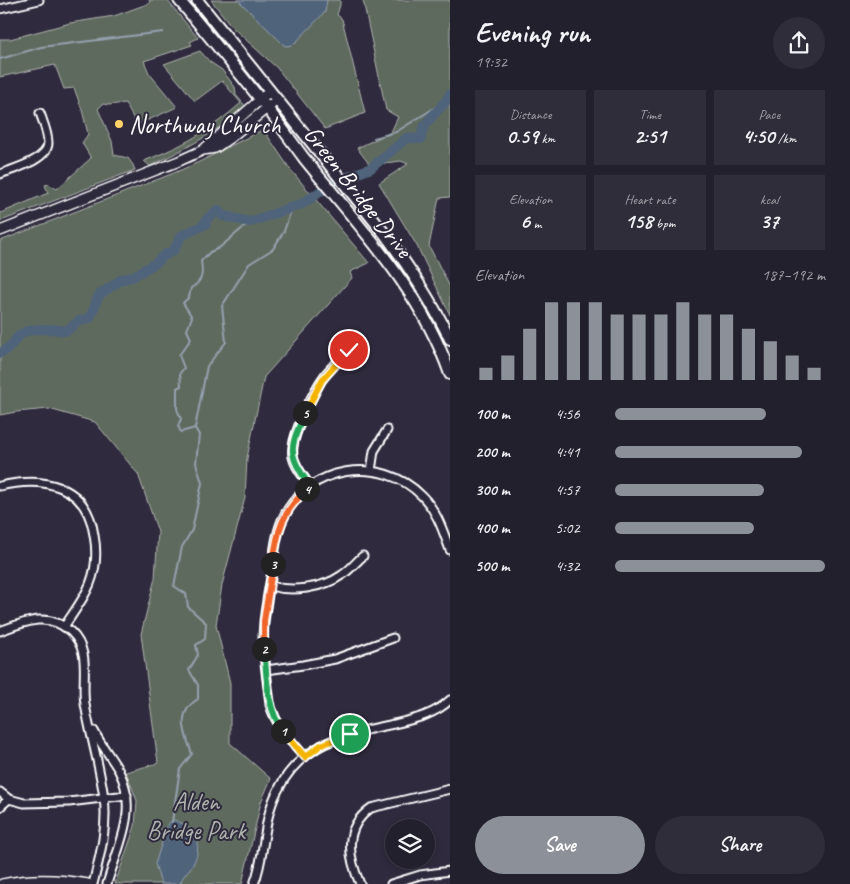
<!DOCTYPE html>
<html lang="en">
<head>
<meta charset="utf-8">
<style>
  :root { --surface:#23202e; --page:#2f2d3a; --text:#f1f3f6; --muted:#a3a3aa; --line:#403e4a; --accent:#8c9099 }
  body { margin:0; font-family:Caveat,sans-serif; background:var(--page); color:var(--text); height:100vh; display:flex; flex-direction:column; font-size:19px; white-space:nowrap }
  * { box-sizing:border-box; margin:0 }
  p { font-size:16px; color:var(--muted) }
  .icon { flex:none; width:28px; height:28px; fill:none; stroke:currentColor; stroke-width:2; stroke-linecap:round; stroke-linejoin:round }
  .map { position:relative; flex:1; overflow:hidden }
  .sheet { display:flex; flex-direction:column; background:var(--surface); width:400px }
  .sheet>* { flex:none }
  .controls { position:absolute; left:385px; top:819px; display:grid; gap:10px }
  .controls a { display:grid; place-items:center; width:50px; height:50px; border-radius:50%; background:var(--surface); box-shadow:0 2px 8px #0003,0 0 0 1px var(--line); font-size:25px }
  .pin { position:absolute; display:grid; place-items:center; width:42px; height:42px; color:#fff; margin:-21px; border:2px solid #fff; border-radius:50%; box-shadow:0 1px 5px #0007 }
  .km { position:absolute; width:25px; height:25px; margin:-12px; border-radius:50%; background:#222; color:#fff; font-size:14px; line-height:25px; text-align:center }
  .round { display:grid; place-items:center; flex:none; width:52px; height:52px; border-radius:26px; background:var(--page) }
  .headline { display:flex; align-items:center; justify-content:space-between; height:85px; padding:0 25px }
  h1 { font-size:28px; font-weight:800; line-height:38px }
  .stats { display:grid; grid-template-columns:repeat(3,1fr); gap:8px; height:85px; padding:5px 25px }
  .stats div { display:grid; align-content:center; border-radius:0px; background:var(--page); text-align:center }
  .stats b { font-size:21px; font-weight:800 }
  .stats small { font-size:14px; font-weight:400 }
  .stats p { font-size:14px }
  .chart { height:140px; padding:10px 25px }
  .chart p { display:flex; justify-content:space-between }
  .chart svg { width:100%; height:90px; margin-top:5px; stroke:var(--accent); stroke-width:6 }
  .primary-button { display:flex; gap:10px; margin-top:auto; padding:10px 25px }
  .primary-button a { flex:1; height:58px; border-radius:30px; background:var(--accent); color:#fff; font-size:20px; font-weight:800; line-height:58px; text-align:center }
  .primary-button a+a { background:var(--page); color:var(--text) }
  ul { padding:0 25px; list-style:none; font-size:16px }
  li { display:grid; grid-template-columns:80px 60px 1fr; align-items:center; height:38px }
  li i { height:12px; border-radius:6px; background:var(--accent) }
  main { display:flex; flex:1; min-height:0 }
  .map>svg:first-child { display:block }
  .green { fill:#5f6a5e; stroke:#afb4ae }
  .water { fill:#4f637a; stroke:#95a1af }
  .lines { fill:none; stroke-linecap:round; stroke-linejoin:round }
  .stream { stroke:#95a1af; stroke-width:2 }
  .river { stroke:#4f637a; stroke-width:10 }
  .minor-casing { stroke:#fff; stroke-width:11 }
  .tertiary-casing { stroke:#fff; stroke-width:12 }
  .secondary-casing { stroke:#fff; stroke-width:14 }
  .minor { stroke:#2f2a3d; stroke-width:7 }
  .tertiary { stroke:#2f2a3d; stroke-width:9 }
  .secondary { stroke:#2f2a3d; stroke-width:10 }
  .split-1-casing { stroke:#fff; stroke-width:10 }
  .split-2-casing { stroke:#fff; stroke-width:10 }
  .split-3-casing { stroke:#fff; stroke-width:10 }
  .split-4-casing { stroke:#fff; stroke-width:10 }
  .split-5-casing { stroke:#fff; stroke-width:10 }
  .split-6-casing { stroke:#fff; stroke-width:10 }
  .split-1 { stroke:#f5b400; stroke-width:6 }
  .split-2 { stroke:#22a559; stroke-width:6 }
  .split-3 { stroke:#f0652b; stroke-width:6 }
  .split-4 { stroke:#f0652b; stroke-width:6 }
  .split-5 { stroke:#22a559; stroke-width:6 }
  .split-6 { stroke:#f5b400; stroke-width:6 }
  .poi-dot { fill:#ffd166; stroke:#2f2a3d; stroke-width:2 }
  .labels { text-anchor:middle; stroke-width:4; stroke-linejoin:round; paint-order:stroke }
  .poi-label { font-size:25px; fill:#fff; stroke:#2f2a3d; text-anchor:start }
  .street-label { font-size:25px; fill:#fff; stroke:#2f2a3d }
  .park-label { font-size:25px; fill:#afb4ae; stroke:#2f2a3d }
</style>
</head>
<body>
<main>
<div class="map">
<svg width="450" height="884" viewBox="0 0 450 884">
  <rect width="100%" height="100%" fill="#2f2a3d"/>
  <filter id="ink" filterUnits="userSpaceOnUse"><feTurbulence type="fractalNoise" baseFrequency=".02" numOctaves="2"/><feDisplacementMap in="SourceGraphic" scale="10" xChannelSelector="R" yChannelSelector="G"/><feConvolveMatrix kernelMatrix="1 2 1 2 8 2 1 2 1" color-interpolation-filters="sRGB"/></filter>
  <g filter="url(#ink)">
    <path class="green" d="M149,0H167L198,38L190,42L192,45L144,61L149,73L177,107L137,125L125,103L109,105L103,104L98,109L112,141L114,155L128,158L133,165L135,170L1,221L0,212L1,213L48,193L45,185L48,184L57,189L91,158L82,143L88,134L82,110L74,88L64,89L55,65L0,77V39H10L70,23L114,16L150,3Z
      M211,0H340V5L337,15L342,19L365,113L325,129L277,68L233,28Z
      M363,0H450V197L439,198L429,246L450,287V315L417,246L379,183L408,164L401,161L370,165L357,148L391,132L398,117L386,110Z
      M200,51L210,62L222,70L235,87L236,95L246,107C216,133 185,149 150,166L144,161C184,145 208,132 241,103L222,81L195,101L164,64Z
      M260,131L265,132L290,169L369,263L350,272L352,278L264,377L247,458L245,498L222,585L216,625L230,683V743L271,779L261,802L242,884H115L135,826L137,801L126,772L158,763L141,634L155,578L158,532L138,474L95,422L49,409L16,412L0,415V241L174,173L199,162Z"/>
    <path class="water" d="M238,0H327L325,12L293,45L285,46Z
      M174,820C194,826 204,845 193,864C189,871 182,876 180,884H161L155,864L167,827L170,822Z"/>
    <g class="lines">
      <path class="stream" d="M0,59L41,47L163,32
        M374,138L396,132L447,100
        M195,428L207,366L226,342L222,306L249,264L273,249L284,231L292,208
        M172,822L180,769L192,754C185,733 175,713 198,699V685L189,670L198,655L196,645L205,639L206,623L188,607L186,594L174,586L182,547L192,530L202,483L196,463L199,435L195,428L181,432L178,426L181,419L177,409V388L181,386L180,373L184,368L179,355L191,339L187,330L192,317L183,303L189,297L191,288C203,281 203,274 201,261L210,252L219,248L250,222"/>
      <path class="river" d="M0,353C11,350 14,338 23,333C33,327 56,329 66,331L79,321L90,318L99,295L122,279L132,277L157,262L163,256L174,250L181,236L206,224V220L218,210L223,216L250,222L302,204L333,183L371,168L403,141L407,138L421,139C423,117 441,113 450,94"/>
      <defs>
        <path id="minor" d="M0,9L39,0
          M0,174C13,169 48,160 48,143C48,133 43,122 40,113
          M371,471L374,451L387,430
          M0,486C43,476 87,484 94,535C97,551 96,569 90,584C84,599 73,613 64,627
          M310,486C304,477 295,468 293,457C289,438 314,390 325,375C332,366 341,358 349,350
          M270,586C292,592 322,589 342,575C350,570 356,562 363,556
          M0,631C24,622 49,611 71,632C92,652 81,679 85,704C90,735 100,766 104,798C108,827 100,856 93,884
          M266,670L303,665L335,659L393,638
          M94,731C101,745 111,757 119,771C139,810 118,846 107,884
          M305,757C291,741 276,726 270,705C268,683 264,662 263,640C263,617 268,595 272,572C274,555 275,537 282,520C307,465 381,454 422,496C437,511 443,531 450,550
          M0,792L9,799L24,803L69,802L127,795
          M0,807L9,799
          M254,884C266,854 262,821 277,792C301,742 346,734 394,724C415,719 434,715 450,700
          M360,884C348,856 343,828 371,808L450,789
          M391,884L420,875L450,871"/>
        <path id="tertiary" d="M203,150L270,91
          M0,231L179,161L203,150L215,148L231,137L277,100
          M2,884C29,878 61,879 88,884"/>
        <path id="secondary" d="M179,0C209,36 239,72 268,109C280,125 292,142 304,158C358,225 421,290 450,374
          M197,0L384,233C409,267 432,301 450,339"/>
      </defs>
      <use href="#minor" class="minor-casing"/>
      <use href="#tertiary" class="tertiary-casing"/>
      <use href="#secondary" class="secondary-casing"/>
      <use href="#minor" class="minor"/>
      <use href="#tertiary" class="tertiary"/>
      <use href="#secondary" class="secondary"/>
    </g>
  </g>
  <g class="lines" filter="url(#ink)">
    <defs>
      <path id="split-1" d="M283,731L305,757L321,745L350,734"/>
      <path id="split-2" d="M264,649C267,676 266,708 283,731"/>
      <path id="split-3" d="M264,649V621L273,564"/>
      <path id="split-4" d="M273,564C277,531 282,512 307,489"/>
      <path id="split-5" d="M305,413C289,449 287,453 310,486L307,489"/>
      <path id="split-6" d="M305,413L322,380L349,350"/>
    </defs>
    <use href="#split-1" class="split-1-casing"/>
    <use href="#split-2" class="split-2-casing"/>
    <use href="#split-3" class="split-3-casing"/>
    <use href="#split-4" class="split-4-casing"/>
    <use href="#split-5" class="split-5-casing"/>
    <use href="#split-6" class="split-6-casing"/>
    <use href="#split-1" class="split-1"/>
    <use href="#split-2" class="split-2"/>
    <use href="#split-3" class="split-3"/>
    <use href="#split-4" class="split-4"/>
    <use href="#split-5" class="split-5"/>
    <use href="#split-6" class="split-6"/>
  </g>
  <circle class="poi-dot" cx="119" cy="124" r="5"/>
  <g class="labels">
    <g class="poi-label">
      <text x="129" y="133">Northway Church</text>
    </g>
    <g class="street-label">
      <text transform="translate(359 191) rotate(52)" y="9">Green Bridge Drive</text>
    </g>
    <g class="park-label">
      <text x="196" y="810">Alden<tspan x="196" dy="29">Bridge Park</tspan></text>
    </g>
  </g>
</svg>
<div class="controls">
<a><svg class="icon" aria-label="layers" viewBox="0 0 24 24"><path d="M12 4l9 5-9 5-9-5zM3 14l9 5 9-5"/></svg></a>
</div>
<div class="pin" style="left:350px;top:734px;background:#1e9e55"><svg class="icon" aria-label="arrive" viewBox="0 0 24 24"><path d="M6 21V4h12l-3 4 3 4H6"/></svg></div>
<div class="pin" style="left:349px;top:350px;background:#d93025"><svg class="icon" aria-label="check" viewBox="0 0 24 24"><path d="M5 12l5 5 9-10"/></svg></div>
<b class="km" style="left:283px;top:731px">1</b>
<b class="km" style="left:264px;top:649px">2</b>
<b class="km" style="left:273px;top:564px">3</b>
<b class="km" style="left:307px;top:489px">4</b>
<b class="km" style="left:305px;top:413px">5</b>
</div>
<section class="sheet">
<div class="headline"><div><h1>Evening run</h1><p>19:32</p></div><a class="round"><svg class="icon" aria-label="share" viewBox="0 0 24 24"><path d="M12 15V3M7 8l5-5 5 5M5 13v7h14v-7"/></svg></a></div>
<div class="stats">
<div><p>Distance</p><b>0.59<small> km</small></b></div>
<div><p>Time</p><b>2:51</b></div>
<div><p>Pace</p><b>4:50<small> /km</small></b></div>
</div>
<div class="stats">
<div><p>Elevation</p><b>6<small> m</small></b></div>
<div><p>Heart rate</p><b>158<small> bpm</small></b></div>
<div><p>kcal</p><b>37</b></div>
</div>
<div class="chart"><p><span>Elevation</span>187–192 m</p>
<svg viewBox="0 0 160 44" preserveAspectRatio="none"><path d="M5 44V38M15 44V32M25 44V19M35 44V6M45 44V6M55 44V6M65 44V12M75 44V12M85 44V12M95 44V6M105 44V12M115 44V12M125 44V19M135 44V25M145 44V32M155 44V38"/></svg>
</div>
<ul>
<li><b>100 m</b>4:56<i style="width:72%"></i></li>
<li><b>200 m</b>4:41<i style="width:89%"></i></li>
<li><b>300 m</b>4:57<i style="width:71%"></i></li>
<li><b>400 m</b>5:02<i style="width:66%"></i></li>
<li><b>500 m</b>4:32<i style="width:100%"></i></li>
</ul>
<div class="primary-button"><a>Save</a><a>Share</a></div>
</section>
</main>
</body>
</html>
